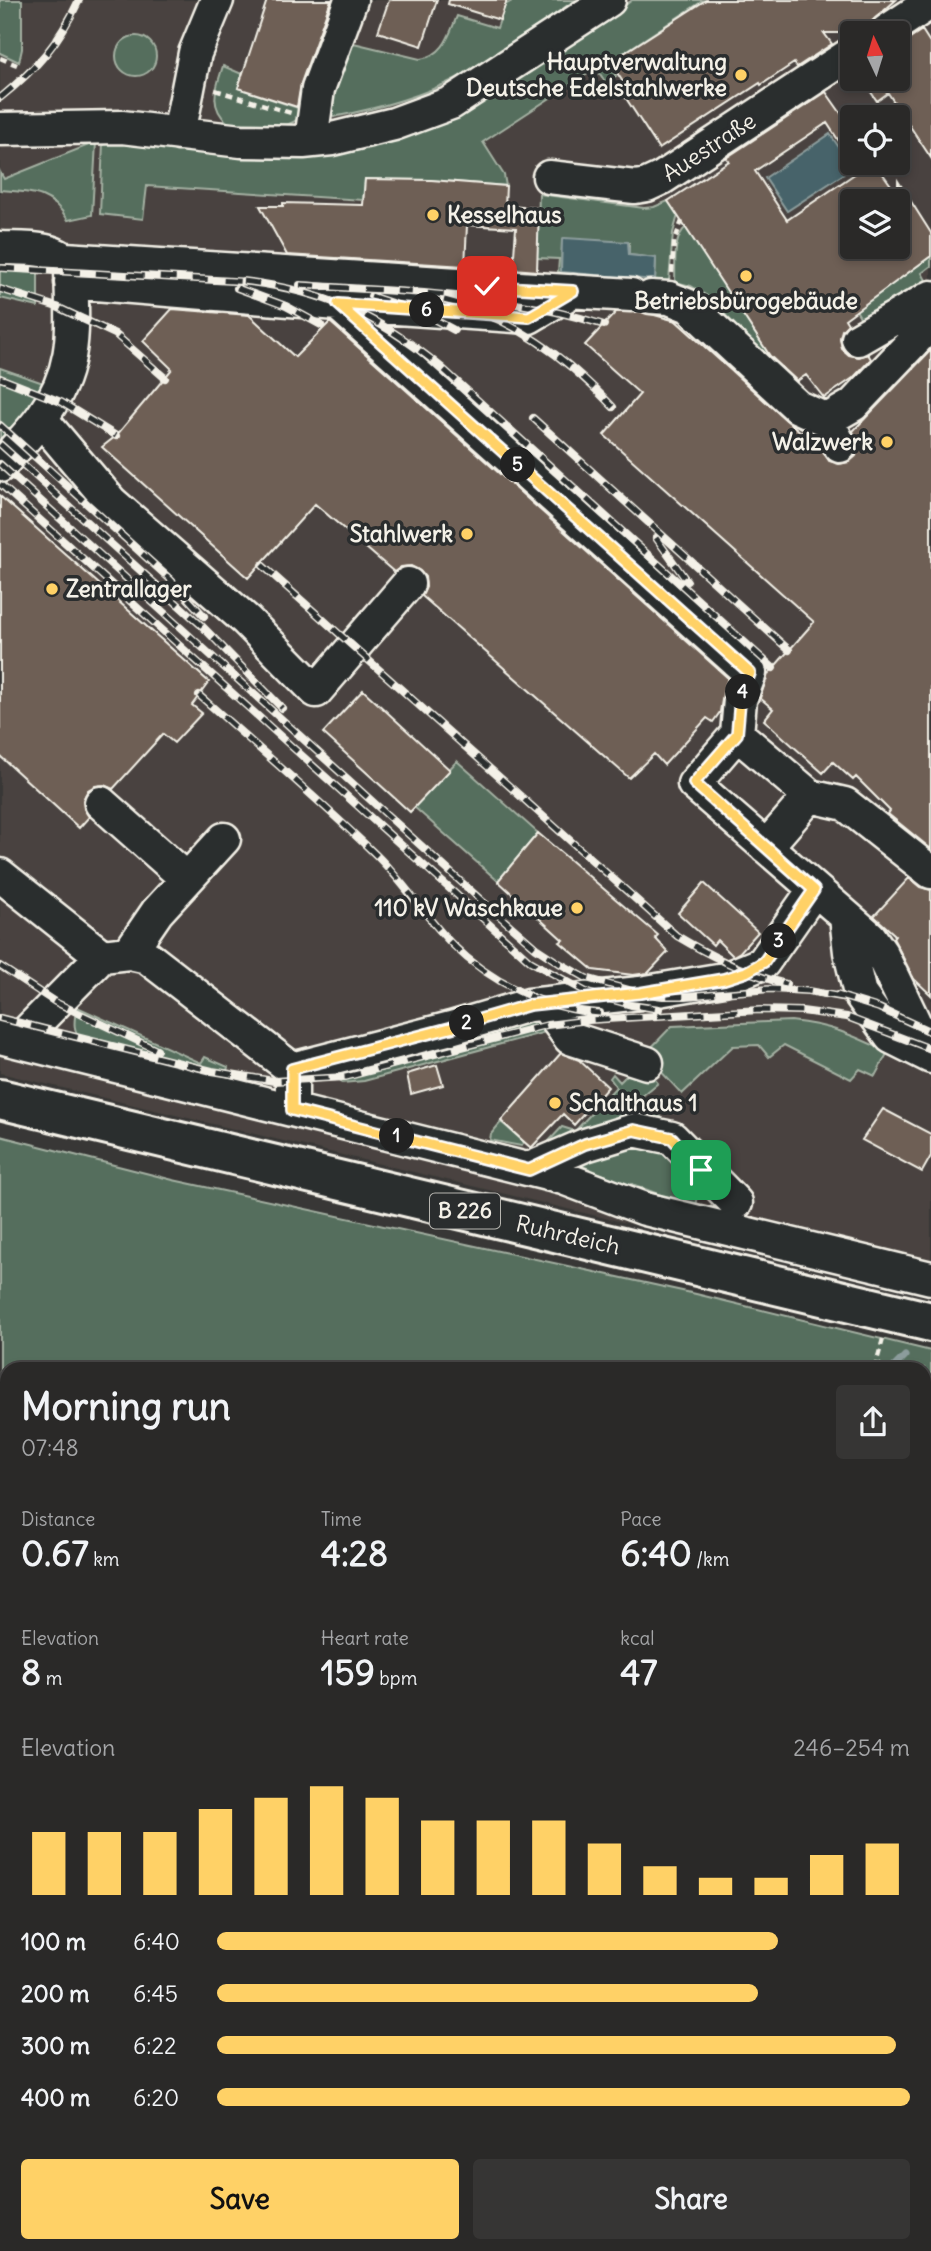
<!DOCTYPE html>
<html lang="en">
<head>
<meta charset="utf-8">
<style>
  :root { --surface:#2a2928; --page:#363534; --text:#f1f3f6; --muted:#a5a6a8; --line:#464545; --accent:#ffd166 }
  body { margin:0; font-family:Delius,sans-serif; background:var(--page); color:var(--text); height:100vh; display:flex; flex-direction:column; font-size:26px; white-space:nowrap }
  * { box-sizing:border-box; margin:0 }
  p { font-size:23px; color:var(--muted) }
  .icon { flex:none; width:38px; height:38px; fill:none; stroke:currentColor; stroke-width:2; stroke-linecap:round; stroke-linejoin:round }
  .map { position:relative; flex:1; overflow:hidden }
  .drawer { position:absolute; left:0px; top:1362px; width:931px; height:891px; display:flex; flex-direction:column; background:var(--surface); border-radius:21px 21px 0 0; box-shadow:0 4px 10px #0003,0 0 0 2px var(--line) }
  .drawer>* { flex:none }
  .needle { width:46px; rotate:356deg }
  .tools { position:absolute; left:840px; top:21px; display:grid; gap:14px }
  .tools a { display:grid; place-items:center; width:70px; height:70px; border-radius:7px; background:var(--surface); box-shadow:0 4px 10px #0003,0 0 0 2px var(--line); font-size:35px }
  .pin { position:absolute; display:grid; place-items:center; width:60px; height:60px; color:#fff; margin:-30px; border-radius:14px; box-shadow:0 4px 10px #0006 }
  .km { position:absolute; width:35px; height:35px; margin:-18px; border-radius:50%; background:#222; color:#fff; font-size:19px; line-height:35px; text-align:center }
  .round { display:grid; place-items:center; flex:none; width:74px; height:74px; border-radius:7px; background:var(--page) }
  .headline { display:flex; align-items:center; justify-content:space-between; height:119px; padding:0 21px }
  h1 { font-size:38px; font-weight:700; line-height:52px }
  .figures { display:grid; grid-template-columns:repeat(3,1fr); gap:10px; height:119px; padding:7px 21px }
  .figures div { display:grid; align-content:center }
  .figures b { font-size:35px; font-weight:700 }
  .figures small { font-size:19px; font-weight:400 }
  .figures p { font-size:19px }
  .chart { height:196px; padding:14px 21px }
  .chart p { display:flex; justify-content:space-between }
  .chart svg { width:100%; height:126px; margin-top:7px; stroke:var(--accent); stroke-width:6 }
  .primary-button { display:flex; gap:14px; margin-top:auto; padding:14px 21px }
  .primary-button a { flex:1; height:80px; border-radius:7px; background:var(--accent); color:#111; font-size:28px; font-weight:700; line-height:80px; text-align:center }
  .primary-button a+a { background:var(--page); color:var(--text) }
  ul { padding:0 21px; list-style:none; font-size:23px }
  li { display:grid; grid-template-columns:112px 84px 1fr; align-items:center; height:52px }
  li i { height:18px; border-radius:9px; background:var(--accent) }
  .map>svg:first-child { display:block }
  .built { fill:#48433f; fill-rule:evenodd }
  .green { fill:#546e5d; stroke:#a4b0a2; stroke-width:2 }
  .water { fill:#47646a; stroke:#8c9c9c; stroke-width:2 }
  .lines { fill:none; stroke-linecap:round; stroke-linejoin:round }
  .stream { stroke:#8c9c9c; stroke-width:7 }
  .ferry { stroke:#afb9b6; stroke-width:2; stroke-dasharray:9 7; stroke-linecap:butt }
  .building { fill:#6e5f54; stroke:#f4f1e8; stroke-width:2; fill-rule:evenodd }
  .minor-casing { stroke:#f4f1e8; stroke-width:37 }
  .major-casing { stroke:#f4f1e8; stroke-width:44 }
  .path { stroke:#f4f1e8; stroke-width:4.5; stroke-dasharray:7 5; stroke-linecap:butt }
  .minor { stroke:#2a2d2e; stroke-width:32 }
  .major { stroke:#2a2d2e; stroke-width:38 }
  .rail-casing { stroke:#f4f1e8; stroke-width:8 }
  .rail { stroke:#2a2d2e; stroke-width:5; stroke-dasharray:16; stroke-linecap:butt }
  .route-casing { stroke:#fff; stroke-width:14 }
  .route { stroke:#ffd166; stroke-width:9 }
  .poi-dot { fill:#ffd166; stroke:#2a2d2e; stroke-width:2.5 }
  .labels { text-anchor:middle; stroke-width:7; stroke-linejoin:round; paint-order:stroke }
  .shield { fill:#2a2d2e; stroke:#b7b6b0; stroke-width:2 }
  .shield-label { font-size:21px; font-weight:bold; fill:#f4f1e8 }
  .poi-label { font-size:23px; font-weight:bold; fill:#f4f1e8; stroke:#2a2d2e; text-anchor:end }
  .street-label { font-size:23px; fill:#f4f1e8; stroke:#2a2d2e }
</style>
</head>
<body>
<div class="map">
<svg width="931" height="2251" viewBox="0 0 931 2251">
  <rect width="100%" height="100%" fill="#383736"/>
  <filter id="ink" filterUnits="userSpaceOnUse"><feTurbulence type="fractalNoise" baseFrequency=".0143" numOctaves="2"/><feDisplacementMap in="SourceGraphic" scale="14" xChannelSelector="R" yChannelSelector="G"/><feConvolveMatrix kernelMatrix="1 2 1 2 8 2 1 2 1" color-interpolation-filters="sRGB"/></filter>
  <g filter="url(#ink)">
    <path class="built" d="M0,0H931V1296L0,1073ZM852,33H898V79H852ZM852,117H898V163H852ZM852,201H898V247H852Z
      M0,2053L7,2055V2089L0,2088Z
      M556,2245H647L664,2251H569Z"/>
    <path class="green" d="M0,0H22V49L19,62L0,53Z
      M514,0H575C537,27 499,56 457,78C418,98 376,109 333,117L324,104L341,40L420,59C444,56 449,35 457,16L497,28L505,5Z
      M632,0H704L608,63L616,76L606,83L596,68L483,142L504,175L506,186L431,180L365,179L363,200L147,186L143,219L100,214L103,142L436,122L493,95L605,21Z
      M116 56a20 20 0 1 1 40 0a20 20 0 1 1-40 0Z
      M223,66L242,74L238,88L301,109L299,118C280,134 252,125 228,123C208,106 216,88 223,66Z
      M96,142L92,215L68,220C51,191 30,192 0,190V172L4,179Z
      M539,194L644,208L654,207L668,201L678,215L673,233L669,281L655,280L656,258L629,255V243L562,240L561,272H558L559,259L537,258Z
      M686,227L781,372L707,296L691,286L675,282C676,265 672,239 686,227Z
      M931,256V266L922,273L931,289L869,322L860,317L856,310Z
      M0,259L38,262V307L0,298Z
      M0,368L49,385L0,448Z
      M457,761L538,833L498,881L414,807Z
      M77,1007L201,1063L205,1057L228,1067L225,1078L83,1044C73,1031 73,1023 77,1007Z
      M546,1015L549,1031L364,1081L342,1083L337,1075L376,1060Z
      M791,1021C831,1025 852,1035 888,1052L875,1076L860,1069L851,1079L784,1045L769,1057L759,1045L733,1046L682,1094L655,1065L647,1052L672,1026Z
      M635,1067L648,1071L658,1083L642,1096L674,1131L536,1155L562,1127L575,1131L616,1087L610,1078L613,1074L620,1082Z
      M501,1122L524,1142L521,1146L490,1140L491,1134Z
      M0,1136L173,1180L696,1294L931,1351V1623H924V1368H7V1679L0,1678Z
      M658,1140L696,1175L697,1204L663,1196L632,1184L630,1186L573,1162L600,1144Z
      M924,1826L931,1827V2251H913L907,2246L905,2251H823L808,2245H924Z
      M0,1905H7V2063L0,2056Z
      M7,2117V2245H137L134,2251H0V2118Z
      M149,2245H403L408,2251H181Z"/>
    <path class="water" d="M830,134L853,168L787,211L765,178Z
      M565,238L628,242L629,255L656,258L655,280L561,272L562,240Z
      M924,1623L931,1624V1827L924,1826Z
      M0,1678L7,1679V1860L0,1859Z"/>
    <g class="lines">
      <path class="stream" d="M893,1368L905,1356"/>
      <path class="ferry" d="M924,1750H931
        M0,1780H7"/>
    </g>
    <path class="building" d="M267,0H331L301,83L297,107L238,88Z
      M389,0H437L422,46L378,32Z
      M449,0H507L500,20L448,4Z
      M706,0H896L871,22L869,33H824L832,44L797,67L794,63L761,85L760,83L659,149L618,86L623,82L610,62Z
      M922,30L931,44V158L888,93L877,101L862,79H898V46Z
      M826,92L852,129V161L827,123L755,171L787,220L859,171L853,163H875L898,195V181L931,233V256L845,319L848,324L842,330L840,338L842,349L849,355L859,357L868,354L871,359L853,378L824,398L806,375L797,381L770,356L668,201L729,161L726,158ZM852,201H898V247H852Z
      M365,179L431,180L506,186L505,206L539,208L537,271L513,269L516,228L467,225L465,266L287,255L260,206H283V203L363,205Z
      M172,309L249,315L295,357L330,322L728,678L723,694L720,712L713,722L707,718L664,765L654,754L629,778L422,596L426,587L425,577L420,571L411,566L401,567L394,572L315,504L248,578L102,447L116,436L172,369L143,341Z
      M640,311L676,321L786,420L821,448L829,461L839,464L849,462L856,456L858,446L853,431L931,350V849L888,814L890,811L856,777L853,780L833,762L823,773L764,720L773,709L760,698L768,674L814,622L604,435L640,394L585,345L616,312Z
      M0,496L209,682L192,705L202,713L174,743L163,734L113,789L104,785L95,786L88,790L83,800L84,809L89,817L79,828L0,756Z
      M363,690L450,770L410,812L323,733Z
      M538,833L658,935L655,938L668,952L648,973L633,975L593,970L560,942L563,940L498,881Z
      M909,878L920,887L931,890V995L914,979L893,938L895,935L874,916Z
      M704,883L758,932L740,952L733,956L717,940L713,945L678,913Z
      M561,1053L579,1060L608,1087L574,1125L563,1114L531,1148L501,1121Z
      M437,1065L443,1085L411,1094L407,1074Z
      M883,1109L931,1134V1156L922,1172L862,1140Z"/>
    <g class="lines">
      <defs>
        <path id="minor" d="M887,31L931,2
          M0,129L122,127L241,141L303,142L332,139L394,124L451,103L609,0
          M179,134L195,53L217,0
          M311,141L318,89L351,0
          M549,177L635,187L647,185L662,178L852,53
          M0,248C24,249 56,245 71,267C72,326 79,366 42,417C30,434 13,450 0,466
          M65,259L631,295
          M71,282L338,304L750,673L740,700L737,734
          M651,297L669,298L689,306L798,407L827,420L853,405L931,323
          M338,304L529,317L573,291
          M858,339L931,297
          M41,419L111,502L246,620L316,691L408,584
          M827,420L840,446
          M810,796L845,804L931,872
          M101,803L187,879
          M766,847L810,796L737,734L694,784L870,937L881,953L914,1022L931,1051
          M0,875L102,956
          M846,917L850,952L860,994L891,1037L931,1057
          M129,953L157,912L224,839
          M545,1004L570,1038L647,1063
          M0,1037L563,1178L645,1209L931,1278
          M18,1041L102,956L129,953L147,957L292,1069
          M292,1110V1069L451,1028L529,1005L640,993L724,979L763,963L814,890
          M529,1169L585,1145L634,1130L672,1138L736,1203
          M0,1899L7,1900
          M0,2126H7
          M530,2245L545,2251
          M777,2245L792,2251"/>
        <path id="major" d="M0,1099L931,1322"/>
      </defs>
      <use href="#minor" class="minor-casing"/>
      <use href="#major" class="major-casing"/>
      <path class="path" d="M0,58L17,65
        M215,90L291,113
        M672,273L674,242L682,221
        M883,1339L876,1364L885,1366V1368
        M0,1444H7
        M924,1569L931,1570
        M0,1643H7
        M880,2245L883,2251"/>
      <use href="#minor" class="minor"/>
      <use href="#major" class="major"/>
      <defs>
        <path id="rail" d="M0,98C37,68 59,43 79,0
          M0,268L251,282
          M243,281C325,291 377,315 441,367L773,668
          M300,285C404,292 504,293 604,325
          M237,288L286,306L321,325
          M0,289L57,307L115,334L165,378
          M371,296L424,314L454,330
          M444,300C513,318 565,356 613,407
          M0,378L61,402L116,436
          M533,418L789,650
          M0,425L170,579L204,616
          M0,444L202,626L282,708
          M0,464L481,900L536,948L559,963L586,978L640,993L663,996H686L770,989L808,991L847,998
          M0,484L530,961L588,993L631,1005L659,1009
          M656,538L687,581
          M262,565L677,936C712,957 746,974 786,984
          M199,695C257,747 317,798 373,852C403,880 424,916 453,945C490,982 547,1010 600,1013
          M0,966L55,1002L157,1050
          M837,995L879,1008L931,1032
          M0,1018L212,1071L274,1081L346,1077L547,1025L589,1020L760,1010L802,1011L847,1017L931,1049
          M0,2074L7,2075
          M0,2142L7,2143
          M420,2245L426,2251
          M479,2245L497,2251
          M601,2245L616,2251"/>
      </defs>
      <use href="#rail" class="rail-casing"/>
      <use href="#rail" class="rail"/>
    </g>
  </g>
  <g class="lines" filter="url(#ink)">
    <defs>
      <path id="route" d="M487,286L573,291L529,317L338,304L750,673L740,700L737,734L694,783L814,890L764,962L746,972L724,979L640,993L529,1005L450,1028L292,1069V1110L529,1170L585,1144L634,1130L672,1138L701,1170"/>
    </defs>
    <use href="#route" class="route-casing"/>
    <use href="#route" class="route"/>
  </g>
  <g class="poi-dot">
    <circle cx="741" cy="75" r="7"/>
    <circle cx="433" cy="215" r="7"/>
    <circle cx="746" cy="276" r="7"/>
    <circle cx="887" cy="442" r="7"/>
    <circle cx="467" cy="534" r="7"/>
    <circle cx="52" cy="589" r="7"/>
    <circle cx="577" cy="908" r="7"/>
    <circle cx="555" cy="1103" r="7"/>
  </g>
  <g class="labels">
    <rect class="shield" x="430" y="1193.5" width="70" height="35" rx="5"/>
    <g class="shield-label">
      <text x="465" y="1218">B 226</text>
    </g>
    <g class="poi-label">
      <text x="727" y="70">Hauptverwaltung<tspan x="727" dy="26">Deutsche Edelstahlwerke</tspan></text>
      <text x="447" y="223" text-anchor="start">Kesselhaus</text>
      <text x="746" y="309" text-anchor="middle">Betriebsbürogebäude</text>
      <text x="873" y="450">Walzwerk</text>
      <text x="453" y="542">Stahlwerk</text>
      <text x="66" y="597" text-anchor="start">Zentrallager</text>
      <text x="563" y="916">110 kV Waschkaue</text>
      <text x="569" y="1111" text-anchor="start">Schalthaus 1</text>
    </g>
    <g class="street-label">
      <text transform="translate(709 147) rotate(-33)" y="8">Auestraße</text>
      <text transform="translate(568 1235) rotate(13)" y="8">Ruhrdeich</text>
    </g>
  </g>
</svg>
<div class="tools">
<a><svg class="needle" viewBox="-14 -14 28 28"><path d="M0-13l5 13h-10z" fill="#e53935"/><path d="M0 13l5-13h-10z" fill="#a5a6a8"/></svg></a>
<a><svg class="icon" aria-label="locate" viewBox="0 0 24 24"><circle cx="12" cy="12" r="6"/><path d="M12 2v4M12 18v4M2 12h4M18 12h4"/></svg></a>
<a><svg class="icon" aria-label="layers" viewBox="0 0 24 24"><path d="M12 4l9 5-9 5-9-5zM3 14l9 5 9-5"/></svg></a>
</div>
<div class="pin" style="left:701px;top:1170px;background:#1e9e55"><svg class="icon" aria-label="arrive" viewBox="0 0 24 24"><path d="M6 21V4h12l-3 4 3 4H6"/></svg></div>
<div class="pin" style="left:487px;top:286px;background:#d93025"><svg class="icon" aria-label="check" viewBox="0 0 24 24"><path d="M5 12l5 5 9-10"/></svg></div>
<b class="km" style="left:397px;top:1136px">1</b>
<b class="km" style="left:467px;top:1023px">2</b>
<b class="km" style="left:779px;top:941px">3</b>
<b class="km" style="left:743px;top:692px">4</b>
<b class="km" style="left:518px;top:465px">5</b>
<b class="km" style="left:427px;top:310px">6</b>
<section class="drawer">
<div class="headline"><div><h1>Morning run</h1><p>07:48</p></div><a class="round"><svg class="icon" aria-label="share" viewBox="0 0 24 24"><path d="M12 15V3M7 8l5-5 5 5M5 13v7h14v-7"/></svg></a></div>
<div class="figures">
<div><p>Distance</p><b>0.67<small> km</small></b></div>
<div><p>Time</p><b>4:28</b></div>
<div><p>Pace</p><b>6:40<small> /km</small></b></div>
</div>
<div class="figures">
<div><p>Elevation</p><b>8<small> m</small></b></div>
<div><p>Heart rate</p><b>159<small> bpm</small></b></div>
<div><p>kcal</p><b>47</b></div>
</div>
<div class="chart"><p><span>Elevation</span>246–254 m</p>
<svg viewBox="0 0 160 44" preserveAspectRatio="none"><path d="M5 44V22M15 44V22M25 44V22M35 44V14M45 44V10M55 44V6M65 44V10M75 44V18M85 44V18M95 44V18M105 44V26M115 44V34M125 44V38M135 44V38M145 44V30M155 44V26"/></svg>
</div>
<ul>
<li><b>100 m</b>6:40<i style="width:81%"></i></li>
<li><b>200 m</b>6:45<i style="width:78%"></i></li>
<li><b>300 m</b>6:22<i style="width:98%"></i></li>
<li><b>400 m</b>6:20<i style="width:100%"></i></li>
</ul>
<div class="primary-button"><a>Save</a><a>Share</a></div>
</section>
</div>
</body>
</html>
